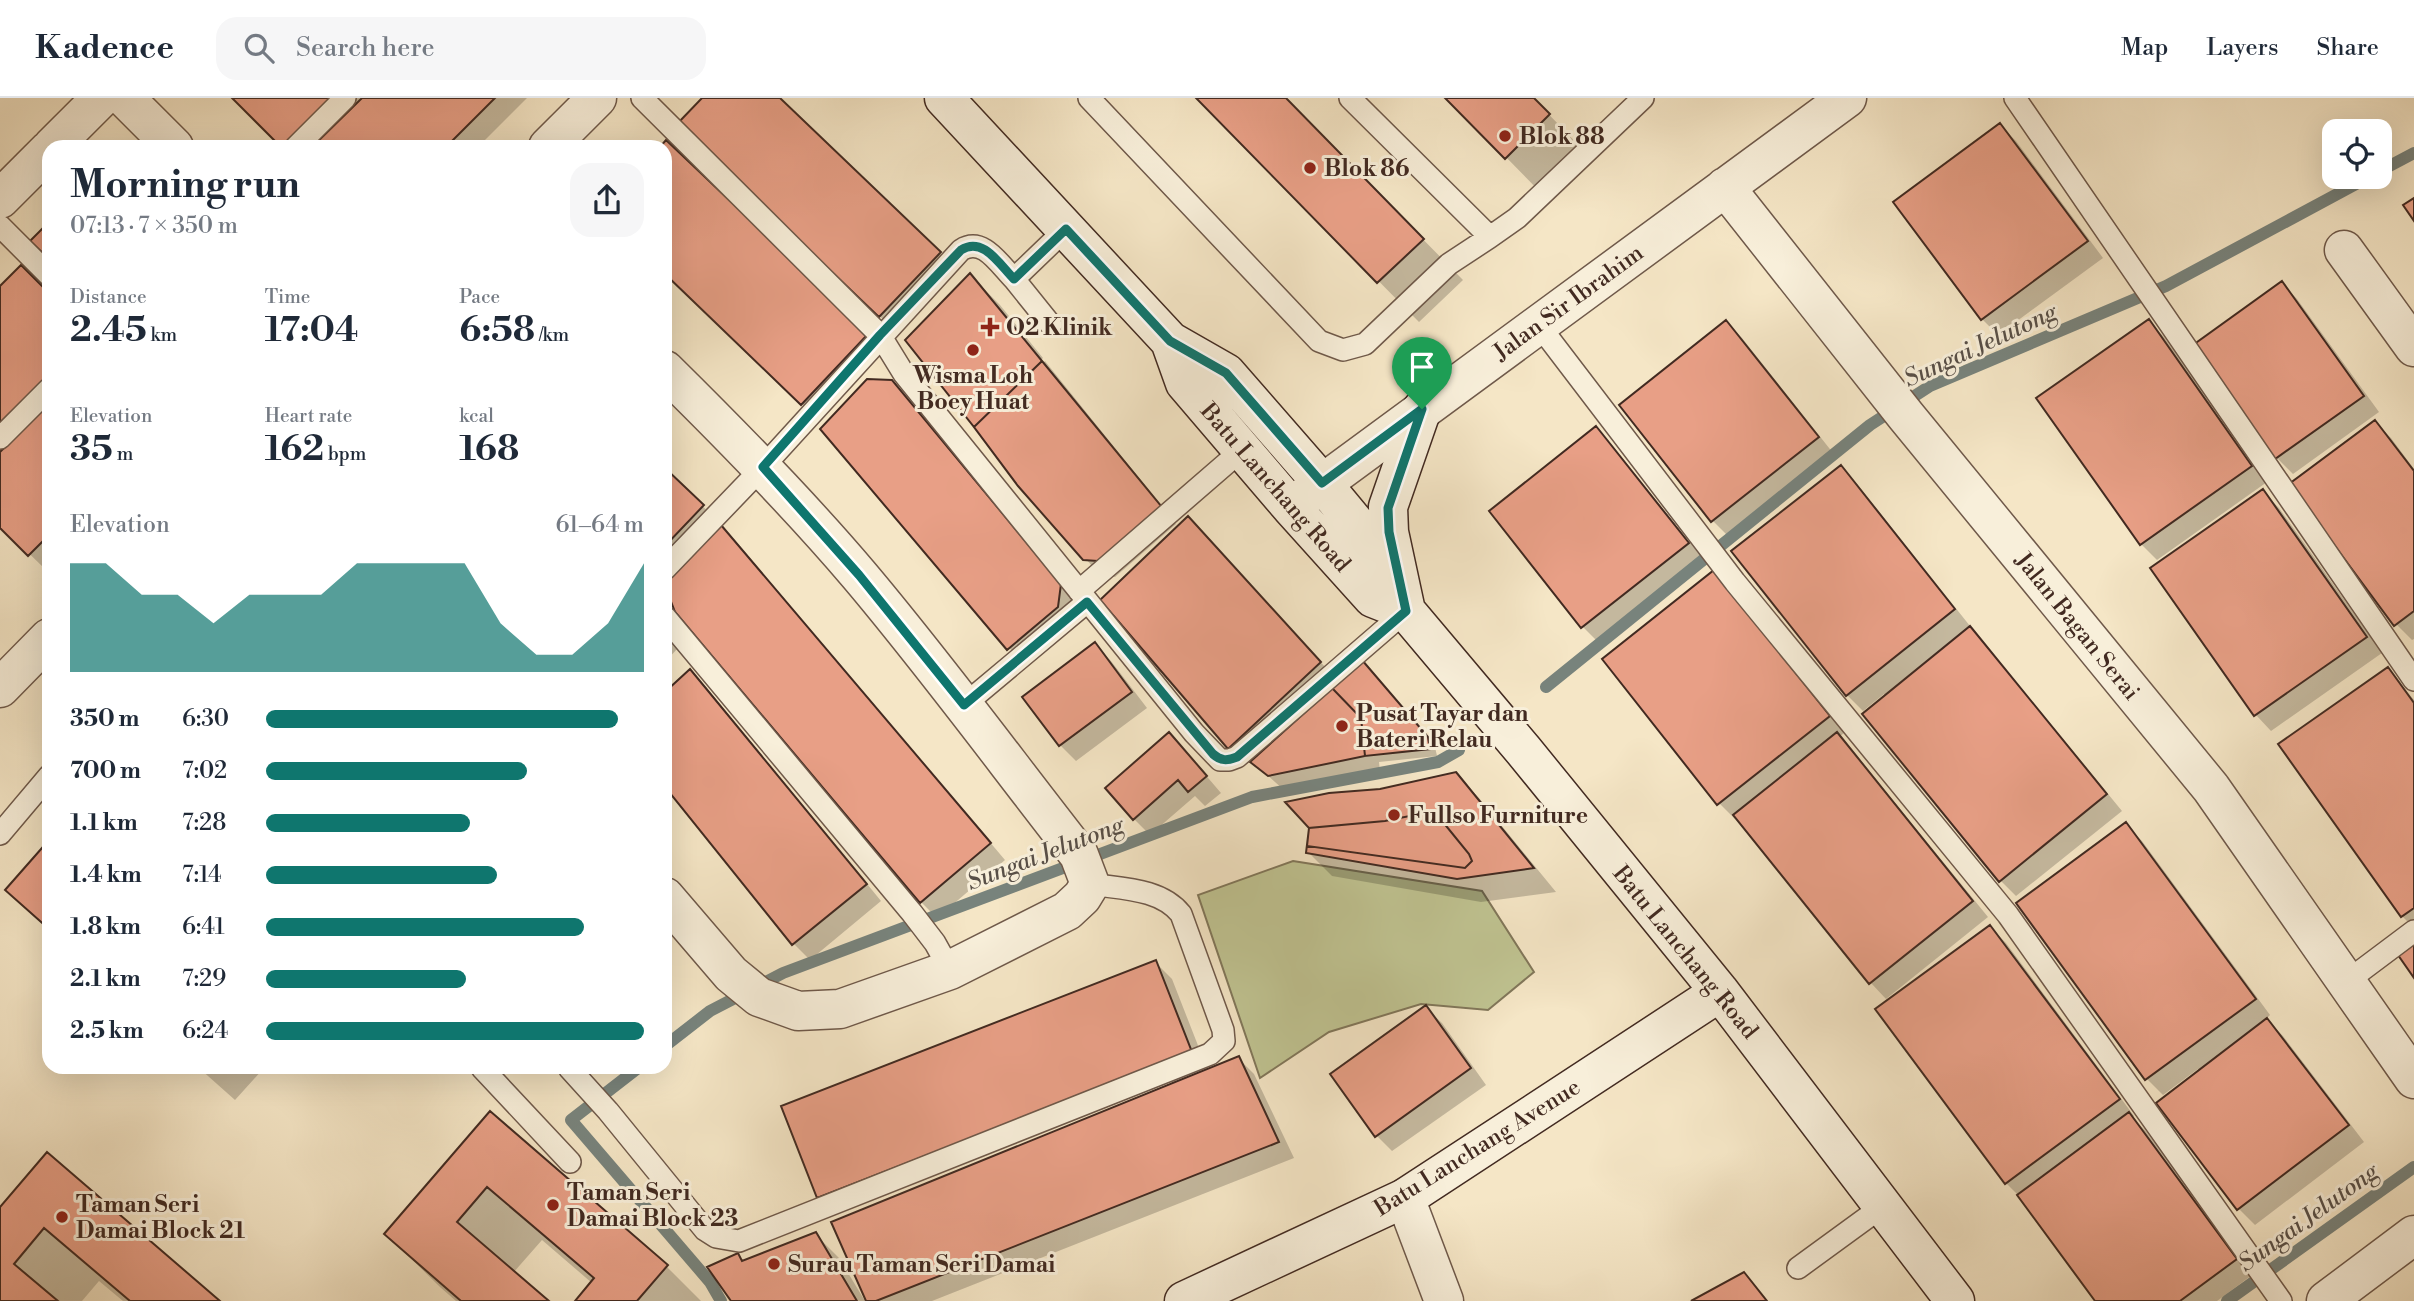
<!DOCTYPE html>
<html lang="en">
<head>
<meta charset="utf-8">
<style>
  :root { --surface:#fff; --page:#f6f6f7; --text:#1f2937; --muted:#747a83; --line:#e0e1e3; --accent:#0f766e }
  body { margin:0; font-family:"Libre Bodoni",serif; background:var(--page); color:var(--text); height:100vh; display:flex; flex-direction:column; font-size:26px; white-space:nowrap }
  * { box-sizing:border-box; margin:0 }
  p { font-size:23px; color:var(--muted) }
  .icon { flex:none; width:38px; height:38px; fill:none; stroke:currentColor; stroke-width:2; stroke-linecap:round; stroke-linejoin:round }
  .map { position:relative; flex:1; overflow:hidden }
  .drawer { position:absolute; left:42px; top:42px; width:630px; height:934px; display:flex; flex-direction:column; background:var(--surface); border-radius:21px; box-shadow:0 7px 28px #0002 }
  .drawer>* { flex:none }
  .buttons { position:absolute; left:2322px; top:21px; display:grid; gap:14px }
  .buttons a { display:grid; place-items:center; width:70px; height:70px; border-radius:14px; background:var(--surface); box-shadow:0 7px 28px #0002; font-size:35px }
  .pin { position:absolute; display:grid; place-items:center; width:60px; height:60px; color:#fff; margin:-72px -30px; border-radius:50% 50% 50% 0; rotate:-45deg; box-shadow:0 0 7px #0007 }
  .pin .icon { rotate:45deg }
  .round { display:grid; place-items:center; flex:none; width:74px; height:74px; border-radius:21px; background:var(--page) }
  .head { display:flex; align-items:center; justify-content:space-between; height:119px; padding:0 28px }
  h1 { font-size:38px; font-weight:700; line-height:52px }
  .stats { display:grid; grid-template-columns:repeat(3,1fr); gap:10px; height:119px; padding:7px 28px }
  .stats div { display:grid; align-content:center }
  .stats b { font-size:35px; font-weight:700 }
  .stats small { font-size:19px; font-weight:400 }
  .stats p { font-size:19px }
  .chart { height:196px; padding:14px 28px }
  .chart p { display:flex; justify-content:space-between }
  .chart svg { width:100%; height:126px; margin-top:7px; fill:var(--accent); opacity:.7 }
  ul { padding:0 28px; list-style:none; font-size:23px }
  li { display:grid; grid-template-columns:112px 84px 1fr; align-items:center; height:52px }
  li i { height:18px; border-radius:9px; background:var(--accent) }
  header { display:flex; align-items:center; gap:42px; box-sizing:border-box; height:98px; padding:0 35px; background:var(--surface); border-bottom:2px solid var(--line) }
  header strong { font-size:33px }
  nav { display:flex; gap:38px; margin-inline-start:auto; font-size:24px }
  .search { width:490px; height:63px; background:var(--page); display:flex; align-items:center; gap:18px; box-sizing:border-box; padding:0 24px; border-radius:21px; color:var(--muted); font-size:26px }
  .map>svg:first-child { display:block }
  .green { fill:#c0c492; stroke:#81775a; stroke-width:2 }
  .shadow { fill:#0003 }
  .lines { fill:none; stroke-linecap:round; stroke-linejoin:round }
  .stream { stroke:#78837c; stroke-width:12 }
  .building { fill:#e89f86; stroke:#422a21; stroke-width:2 }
  .lane-casing { stroke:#6f594a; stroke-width:24 }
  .street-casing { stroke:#6f594a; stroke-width:41 }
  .secondary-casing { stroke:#422a21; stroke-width:41 }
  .lane { stroke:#f8efda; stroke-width:21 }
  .street { stroke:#f8efda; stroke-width:38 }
  .secondary { stroke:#f8efda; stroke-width:38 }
  .route-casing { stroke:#fff; stroke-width:14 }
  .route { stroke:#0f766e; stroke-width:9 }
  .poi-dot { fill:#8f2418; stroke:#f8efda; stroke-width:2.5 }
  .labels { text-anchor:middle; stroke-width:6; stroke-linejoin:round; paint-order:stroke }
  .poi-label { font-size:23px; font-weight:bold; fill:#422a21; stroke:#f8efda; text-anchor:start }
  .street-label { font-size:23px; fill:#422a21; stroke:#f8efda }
  .water-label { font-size:24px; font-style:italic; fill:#584f47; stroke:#f8efda }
</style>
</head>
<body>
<header>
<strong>Kadence</strong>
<div class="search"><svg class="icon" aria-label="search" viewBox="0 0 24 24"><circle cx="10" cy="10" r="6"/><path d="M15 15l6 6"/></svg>Search here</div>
<nav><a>Map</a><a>Layers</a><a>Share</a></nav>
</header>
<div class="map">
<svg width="2414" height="1203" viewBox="0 0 2414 1203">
  <rect width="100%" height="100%" fill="#f5e6c6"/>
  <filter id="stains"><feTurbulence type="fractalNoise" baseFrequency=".00286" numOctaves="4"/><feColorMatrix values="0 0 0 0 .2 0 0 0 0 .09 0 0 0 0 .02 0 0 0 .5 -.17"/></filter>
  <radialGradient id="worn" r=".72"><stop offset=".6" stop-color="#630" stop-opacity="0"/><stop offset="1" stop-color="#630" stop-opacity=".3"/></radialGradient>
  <path class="green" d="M1293,763L1482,793L1534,874L1488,912L1421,906L1329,934L1260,980L1198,797Z"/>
  <path class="shadow" d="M234,0H527L478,49H281Z
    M704,0H778L956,171L896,234L696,42Z
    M1198,0H1284L1463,182L1419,224Z
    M1448,0H1533L1589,58L1546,100Z
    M2000,27L2016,43L2103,160L1998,237L1982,221Z
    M666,45L883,252L818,321L665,175V49H662Z
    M970,177L1000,207L1043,260L976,326L978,328L1045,263L1176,426L1115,479L1101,478L1020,387L907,242Z
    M2282,185L2297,201L2379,314L2293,376L2277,360Z
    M0,190L49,197V469L46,472L0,427Z
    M2149,223L2164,239L2267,384L2157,462L2141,446Z
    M1726,224L1742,240L1833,355L1728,438L1712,422Z
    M891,284L908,301L1076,504L1024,567L822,331Z
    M2375,324L2391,340L2414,371V541L2412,542L2396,526Z
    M1596,331L1612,347L1703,461L1598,544L1582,528Z
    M1841,369L1856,385L1970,528L1968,529L1985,546L2122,713L2016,798L2000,782L1884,596L1863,613L1847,597Z
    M665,372L719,424L665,480Z
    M2263,394L2279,410L2382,555L2271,633L2256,617Z
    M1204,436L1336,581L1245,665L1229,649Z
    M737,445L1005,762L937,820L921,804Z
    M1730,490L1844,635L1839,639L1852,652L1988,819L1886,901L1871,885L1737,719L1735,721L1719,705Z
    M665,537L678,550L665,564Z
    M1095,547L1111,563L1147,610L1076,663L1060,647Z
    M1370,571L1435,649L1437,658L1379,664L1380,674L1285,693L1253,664Z
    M2388,571L2414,602V830L2402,818Z
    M690,573L706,589L881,803L810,862L794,846L665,686V597Z
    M1185,653L1221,695L1205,708L1195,698L1150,737L1134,721Z
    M1455,676L1479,700L1556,794L1481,804L1332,778L1308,754L1380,693Z
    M2126,727L2142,743L2270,917L2266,921L2283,938L2364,1044L2255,1127L2239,1111L2158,1005L2200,973L2198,971L2163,997L2147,981Z
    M1990,829L2006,845L2134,1018L2132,1020L2145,1032L2252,1177L2217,1203H2097L2020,1099L2006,1085Z
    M1156,865L1172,881L1208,973L1238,960L1254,976L1294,1060L932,1203H868L1173,987L1171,984L835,1115L819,1099Z
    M1426,910L1442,925L1486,987L1392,1053L1376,1037Z
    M199,970H264L235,1002Z
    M490,1016L667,1169L701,1203H577L592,1185L542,1142L513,1175L547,1203H456L440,1189L386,1136Z
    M0,1111L217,1203H123L99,1183L82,1203H0Z
    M815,1136L839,1160L865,1203H733L737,1157L744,1164Z"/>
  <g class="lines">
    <path class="stream" d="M2380,73L2414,55
      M1546,589L1870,327L1930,288L2166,188L2369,79
      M665,948L710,913L783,875L1252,699L1438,664L1459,652
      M638,970L571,1022L710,1184L721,1203
      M2227,1203L2414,1069"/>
  </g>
  <path class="building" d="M232,0H333L281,49Z
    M362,0H495L446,49H312Z
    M702,0H780L941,154L879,219L677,26Z
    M1196,0H1286L1424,141L1377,185Z
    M1445,0H1534L1550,16L1505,61Z
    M2000,25L2088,143L1981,222L1893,104Z
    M666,42L869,235L801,307L665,176V49H660Z
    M2414,100V123L2403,107Z
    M49,124V161L30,143Z
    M21,167L49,195V279L0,328V188Z
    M970,175L1042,263L974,329L905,242Z
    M2282,183L2364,298L2275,361L2193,247Z
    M2149,221L2252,368L2140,447L2036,300Z
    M1726,222L1819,339L1711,424L1619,307Z
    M1042,263L1162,409L1098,463L1083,462L1018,388L974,329Z
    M867,281L892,282L1061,486L1058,509L1007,552L820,331Z
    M49,305V437L28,458L0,430V354Z
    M2375,322L2414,373V513L2394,528L2289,386Z
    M1596,328L1689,445L1581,530L1489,413Z
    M1841,367L1955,511L1846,598L1731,453Z
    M665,370L704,407L665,448Z
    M2263,391L2367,539L2254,618L2150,470Z
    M1188,418L1321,564L1228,651L1100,502Z
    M721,427L991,745L920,805L675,514L667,493L671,478Z
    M1714,472L1830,618L1717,707L1602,561Z
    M1970,528L2107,696L1999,784L1862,616Z
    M1095,544L1132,594L1059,648L1022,599Z
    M1362,562L1428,639L1430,651L1365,658L1361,620L1332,590Z
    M2388,569L2414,605V810L2401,819L2278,646Z
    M690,571L867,786L792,847L665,689V594Z
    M1332,590L1361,620L1365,658L1268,678L1250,664Z
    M1169,634L1207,678L1188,694L1178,682L1133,722L1105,690Z
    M1837,634L1973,803L1869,886L1733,717Z
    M1456,674L1534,770L1457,781L1306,755L1309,730L1285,704L1329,695L1380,691Z
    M1434,713L1469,756L1472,763L1465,770L1307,748L1309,730L1385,723Z
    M2126,724L2256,901L2145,982L2016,805Z
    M49,742V831L5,792Z
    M1990,827L2120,1001L2005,1086L1875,911Z
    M2414,846V880L2398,857Z
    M1156,862L1192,954L817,1100L781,1008Z
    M1426,907L1471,970L1375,1039L1330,976Z
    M2267,920L2349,1027L2237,1112L2156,1005Z
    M1239,958L1279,1044L876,1203H866L831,1124Z
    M490,1013L668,1167L637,1203H575L594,1180L487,1089L457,1124L549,1203H461L384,1136Z
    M2129,1014L2237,1161L2180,1203H2095L2017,1097Z
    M47,1054L220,1203H130L44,1130L14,1166L58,1203H0V1109Z
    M816,1134L857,1203H731L707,1169L738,1155L742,1163Z
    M1744,1174L1767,1203H1691Z"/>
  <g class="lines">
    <defs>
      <path id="lane" d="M642,0L880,237L904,276L1194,635L1220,662H1229L1237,659L1406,513
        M1089,0L1319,243L1343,252L1365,246L1449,166L1490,139
        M1350,0L1490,139L1517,120L1643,0
        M2015,0L2414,582
        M296,49L345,0
        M0,128L49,177
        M1014,181L1051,227
        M1538,226L1735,484L2008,817L2281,1203
        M0,340L49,291
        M665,471L763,369L961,152C983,138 999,166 1014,181L1066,131
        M1079,493L1243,351
        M665,519L912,815L935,845L950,872
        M964,607L1087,504
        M0,736L49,678
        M2346,884L2414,833
        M482,970L570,1064
        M569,970L608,1013L705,1132L716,1139L739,1143L1210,956L1224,943L1223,932L1181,816C1160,790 1121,791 1090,786
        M1798,1170L1883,1108"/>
      <path id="street" d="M125,0L174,49
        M52,49L101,0
        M548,49L597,0
        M1725,89L1906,318L2211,690L2414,981
        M0,101L49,52
        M2344,152L2414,249
        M665,272C732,338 798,405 859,477C936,568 1006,664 1079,757L1090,786L1082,799L1067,813L950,872L840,911L798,913L759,899L731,876L665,799
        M1296,405L1847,0
        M0,590L49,540
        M1405,1100L1444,1203
        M2326,1203L2414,1137"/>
      <path id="secondary" d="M944,0L1170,243L1226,275L1322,385L1394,472
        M1170,243L1185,285L1291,409L1373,500L1406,513
        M1422,311L1388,409L1389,434L1406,513L1524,653L1720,894L1955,1203
        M1184,1203L1405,1100L1720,894"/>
    </defs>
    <use href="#lane" class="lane-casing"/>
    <use href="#street" class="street-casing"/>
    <use href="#secondary" class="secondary-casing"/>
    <use href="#lane" class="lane"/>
    <use href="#street" class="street"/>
    <use href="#secondary" class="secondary"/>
  </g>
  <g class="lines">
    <defs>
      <path id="route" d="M1066,131L1170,243L1226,275L1322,385L1422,311L1388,410L1389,434L1406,513L1237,659C1227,663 1221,663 1213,656L1087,504L964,607L859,477L763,369L880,237L961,152C983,138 999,166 1014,181Z"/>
    </defs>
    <use href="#route" class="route-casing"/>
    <use href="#route" class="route"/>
  </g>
  <g class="poi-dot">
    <circle cx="1505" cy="38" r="7"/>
    <circle cx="1310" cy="70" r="7"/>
    <path d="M986.5 218.5h7v7h7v7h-7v7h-7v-7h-7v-7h7z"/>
    <circle cx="973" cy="252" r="7"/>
    <circle cx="1342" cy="628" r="7"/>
    <circle cx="1394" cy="717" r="7"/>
    <circle cx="553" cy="1107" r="7"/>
    <circle cx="62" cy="1119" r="7"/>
    <circle cx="774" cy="1166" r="7"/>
  </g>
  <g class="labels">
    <g class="poi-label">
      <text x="1519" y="46">Blok 88</text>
      <text x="1324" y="78">Blok 86</text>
      <text x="1006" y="237">O2 Klinik</text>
      <text x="973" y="285" text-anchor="middle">Wisma Loh<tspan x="973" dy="26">Boey Huat</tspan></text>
      <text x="1356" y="623">Pusat Tayar dan<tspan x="1356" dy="26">Bateri Relau</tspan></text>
      <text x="1408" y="725">Fullso Furniture</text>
      <text x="567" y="1102">Taman Seri<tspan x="567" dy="26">Damai Block 23</tspan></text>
      <text x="76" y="1114">Taman Seri<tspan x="76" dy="26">Damai Block 21</tspan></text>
      <text x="788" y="1174">Surau Taman Seri Damai</text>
    </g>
    <g class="street-label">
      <text transform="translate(1568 204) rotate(-36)" y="8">Jalan Sir Ibrahim</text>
      <text transform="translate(1276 389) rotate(49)" y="8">Batu Lanchang Road</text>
      <text transform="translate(2078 528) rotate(51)" y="8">Jalan Bagan Serai</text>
      <text transform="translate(1686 854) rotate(51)" y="8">Batu Lanchang Road</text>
      <text transform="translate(1477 1049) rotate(-32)" y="8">Batu Lanchang Avenue</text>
    </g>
    <g class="water-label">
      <text transform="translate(1980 247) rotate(-25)" y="8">Sungai Jelutong</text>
      <text transform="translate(1045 755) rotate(-21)" y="8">Sungai Jelutong</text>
      <text transform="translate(2308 1119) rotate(-36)" y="8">Sungai Jelutong</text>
    </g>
  </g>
  <rect width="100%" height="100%" filter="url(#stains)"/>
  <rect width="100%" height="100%" fill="url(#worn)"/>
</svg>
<div class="buttons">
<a><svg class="icon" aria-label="locate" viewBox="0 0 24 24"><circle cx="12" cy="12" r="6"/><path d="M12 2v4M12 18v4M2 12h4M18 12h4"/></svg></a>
</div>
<div class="pin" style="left:1422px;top:311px;background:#1e9e55"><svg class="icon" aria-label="arrive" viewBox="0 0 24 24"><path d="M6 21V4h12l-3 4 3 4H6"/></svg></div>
<section class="drawer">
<div class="head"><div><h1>Morning run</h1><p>07:13 · 7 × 350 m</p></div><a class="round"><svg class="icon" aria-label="share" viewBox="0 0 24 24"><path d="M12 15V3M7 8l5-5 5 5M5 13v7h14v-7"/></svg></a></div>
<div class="stats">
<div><p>Distance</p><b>2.45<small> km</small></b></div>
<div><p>Time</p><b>17:04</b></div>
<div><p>Pace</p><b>6:58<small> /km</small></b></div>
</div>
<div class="stats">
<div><p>Elevation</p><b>35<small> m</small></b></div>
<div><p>Heart rate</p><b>162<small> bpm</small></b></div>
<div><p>kcal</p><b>168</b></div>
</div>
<div class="chart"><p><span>Elevation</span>61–64 m</p>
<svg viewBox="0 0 160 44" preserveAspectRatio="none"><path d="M0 44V6L10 6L20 17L30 17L40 27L50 17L60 17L70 17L80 6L90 6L100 6L110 6L120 27L130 38L140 38L150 27L160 6V44z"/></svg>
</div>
<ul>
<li><b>350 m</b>6:30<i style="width:93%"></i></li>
<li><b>700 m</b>7:02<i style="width:69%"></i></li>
<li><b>1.1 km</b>7:28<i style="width:54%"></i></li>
<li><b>1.4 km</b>7:14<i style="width:61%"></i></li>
<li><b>1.8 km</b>6:41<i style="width:84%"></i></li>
<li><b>2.1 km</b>7:29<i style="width:53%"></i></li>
<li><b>2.5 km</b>6:24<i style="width:100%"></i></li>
</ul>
</section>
</div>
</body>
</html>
